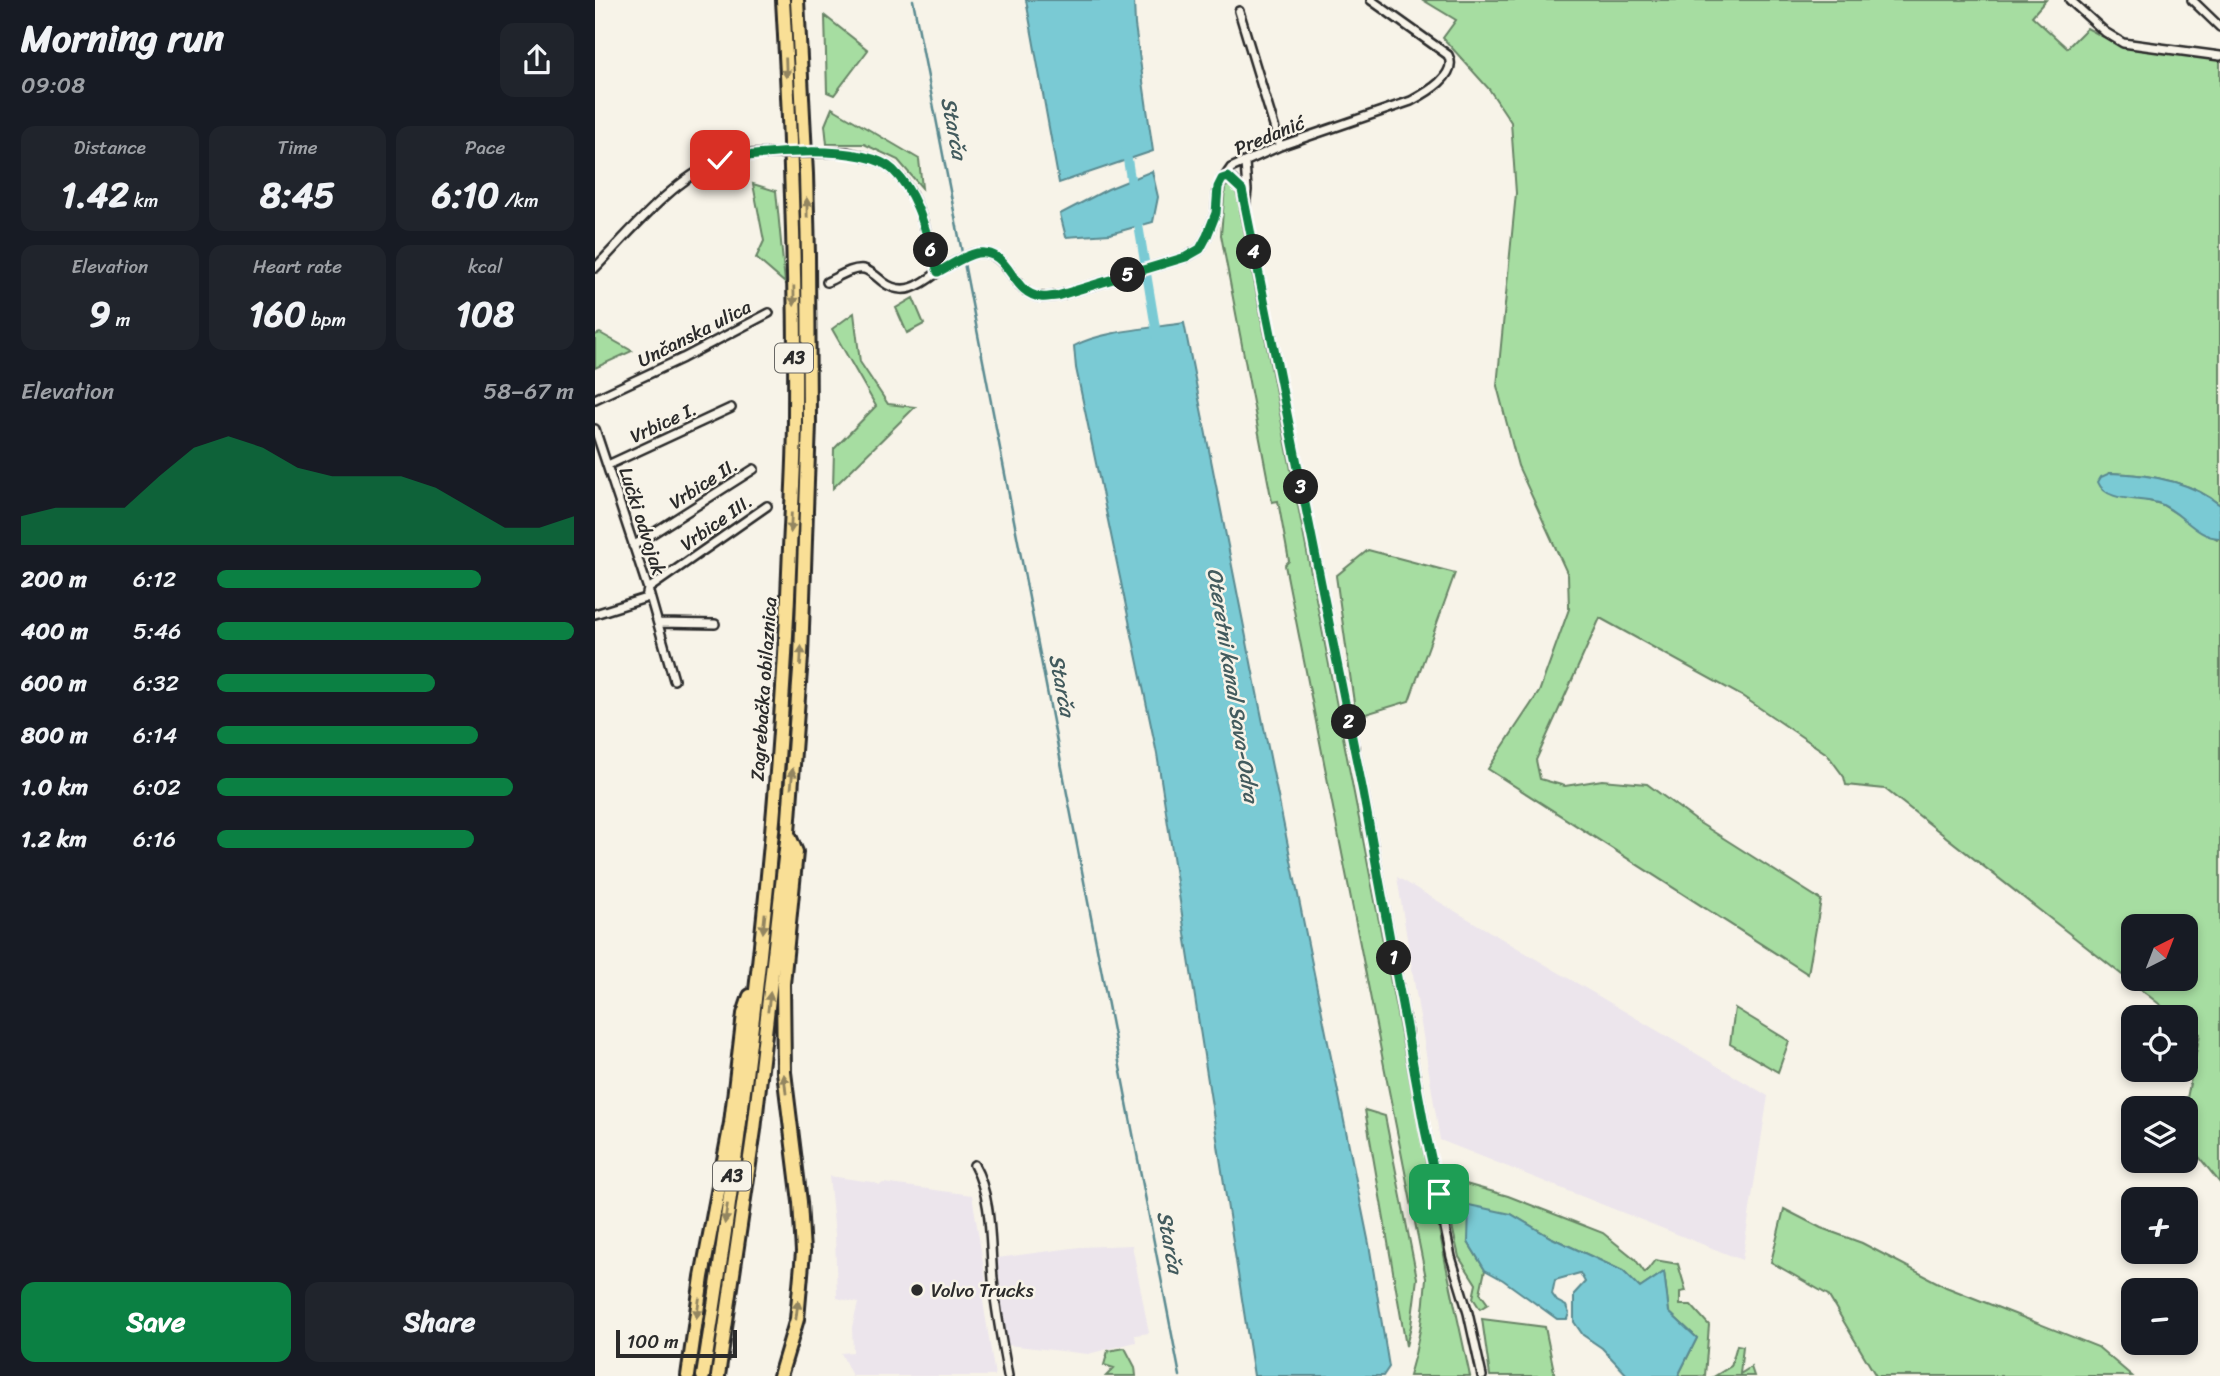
<!DOCTYPE html>
<html lang="en">
<head>
<meta charset="utf-8">
<style>
  :root { --surface:#171b24; --page:#20242c; --text:#f1f3f6; --muted:#9ea1a6; --accent:#0b8043 }
  body { margin:0; font-family:Sriracha,sans-serif; background:var(--page); color:var(--text); height:100vh; display:flex; flex-direction:column; font-size:26px; white-space:nowrap }
  * { box-sizing:border-box; margin:0 }
  p { font-size:23px; color:var(--muted) }
  .icon { flex:none; width:38px; height:38px; fill:none; stroke:currentColor; stroke-width:2; stroke-linecap:round; stroke-linejoin:round }
  .map { position:relative; flex:1; overflow:hidden }
  .side { display:flex; flex-direction:column; background:var(--surface); width:595px }
  .side>* { flex:none }
  .needle { width:46px; rotate:42deg }
  .fabs { position:absolute; left:1526px; top:914px; display:grid; gap:14px }
  .fabs a { display:grid; place-items:center; width:77px; height:77px; border-radius:14px; background:var(--surface); box-shadow:0 4px 10px #0003; font-size:35px }
  .scale { position:absolute; left:21px; bottom:18px; width:121px; box-sizing:border-box; padding-left:7px; border:4px solid #2b2b2b; border-top:0; font-size:19px; line-height:24px; white-space:nowrap; color:#2b2b2b; -webkit-text-stroke:5px #f7f3e8; paint-order:stroke }
  .pin { position:absolute; display:grid; place-items:center; width:60px; height:60px; color:#fff; margin:-30px; border-radius:14px; box-shadow:0 4px 10px #0006 }
  .km { position:absolute; width:35px; height:35px; margin:-18px; border-radius:50%; background:#222; color:#fff; font-size:19px; line-height:35px; text-align:center }
  .round { display:grid; place-items:center; flex:none; width:74px; height:74px; border-radius:14px; background:var(--page) }
  .headline { display:flex; align-items:center; justify-content:space-between; height:119px; padding:0 21px }
  h1 { font-size:38px; font-weight:700; line-height:52px }
  .figures { display:grid; grid-template-columns:repeat(3,1fr); gap:10px; height:119px; padding:7px 21px }
  .figures div { display:grid; align-content:center; border-radius:14px; background:var(--page); text-align:center }
  .figures b { font-size:35px; font-weight:700 }
  .figures small { font-size:19px; font-weight:400 }
  .figures p { font-size:19px }
  .chart { height:196px; padding:14px 21px }
  .chart p { display:flex; justify-content:space-between }
  .chart svg { width:100%; height:126px; margin-top:7px; fill:var(--accent); opacity:.7 }
  .action { display:flex; gap:14px; margin-top:auto; padding:14px 21px }
  .action a { flex:1; height:80px; border-radius:14px; background:var(--accent); color:#fff; font-size:28px; font-weight:700; line-height:80px; text-align:center }
  .action a+a { background:var(--page); color:var(--text) }
  ul { padding:0 21px; list-style:none; font-size:23px }
  li { display:grid; grid-template-columns:112px 84px 1fr; align-items:center; height:52px }
  li i { height:18px; border-radius:9px; background:var(--accent) }
  main { display:flex; flex:1; min-height:0 }
  .map>svg:first-child { display:block }
  .built { fill:#ece5ec }
  .green { fill:#a6dda1; stroke:#688466; stroke-width:2; fill-rule:evenodd }
  .water { fill:#7acad4; stroke:#5a8a90; stroke-width:2 }
  .lines { fill:none; stroke-linecap:round; stroke-linejoin:round }
  .stream { stroke:#5a8a90; stroke-width:2.5 }
  .canal { stroke:#7acad4; stroke-width:9 }
  .minor-casing { stroke:#2b2b2b; stroke-width:12 }
  .motorway-casing { stroke:#2b2b2b; stroke-width:18 }
  .minor { stroke:#f7f3e8; stroke-width:7 }
  .motorway { stroke:#f9df96; stroke-width:12 }
  .minor-bridge-casing { stroke:#2b2b2b; stroke-width:12; stroke-linecap:butt }
  .minor-bridge { stroke:#f7f3e8; stroke-width:7 }
  .oneway { fill:#928560 }
  .route-casing { stroke:#fff; stroke-width:14 }
  .route { stroke:#0b8043; stroke-width:9 }
  .poi-dot { fill:#2b2b2b; stroke:#f7f3e8; stroke-width:2.5 }
  .labels { text-anchor:middle; stroke-width:5; stroke-linejoin:round; paint-order:stroke }
  .shield { fill:#f7f3e8; stroke:#686764; stroke-width:2 }
  .shield-label { font-size:18px; font-weight:bold; fill:#2b2b2b }
  .street-label { font-size:19px; fill:#2b2b2b; stroke:#f7f3e8 }
  .poi-label { font-size:19px; fill:#2b2b2b; stroke:#f7f3e8; text-anchor:start }
  .water-label { font-size:21px; font-style:italic; fill:#435b5e; stroke:#f7f3e8 }
</style>
</head>
<body>
<main>
<section class="side">
<div class="headline"><div><h1>Morning run</h1><p>09:08</p></div><a class="round"><svg class="icon" aria-label="share" viewBox="0 0 24 24"><path d="M12 15V3M7 8l5-5 5 5M5 13v7h14v-7"/></svg></a></div>
<div class="figures">
<div><p>Distance</p><b>1.42<small> km</small></b></div>
<div><p>Time</p><b>8:45</b></div>
<div><p>Pace</p><b>6:10<small> /km</small></b></div>
</div>
<div class="figures">
<div><p>Elevation</p><b>9<small> m</small></b></div>
<div><p>Heart rate</p><b>160<small> bpm</small></b></div>
<div><p>kcal</p><b>108</b></div>
</div>
<div class="chart"><p><span>Elevation</span>58–67 m</p>
<svg viewBox="0 0 160 44" preserveAspectRatio="none"><path d="M0 44V34L10 31L20 31L30 31L40 20L50 10L60 6L70 10L80 17L90 20L100 20L110 20L120 24L130 31L140 38L150 38L160 34V44z"/></svg>
</div>
<ul>
<li><b>200 m</b>6:12<i style="width:74%"></i></li>
<li><b>400 m</b>5:46<i style="width:100%"></i></li>
<li><b>600 m</b>6:32<i style="width:61%"></i></li>
<li><b>800 m</b>6:14<i style="width:73%"></i></li>
<li><b>1.0 km</b>6:02<i style="width:83%"></i></li>
<li><b>1.2 km</b>6:16<i style="width:72%"></i></li>
</ul>
<div class="action"><a>Save</a><a>Share</a></div>
</section>
<div class="map">
<svg width="1625" height="1376" viewBox="0 0 1625 1376">
  <rect width="100%" height="100%" fill="#f7f3e8"/>
  <filter id="ink" filterUnits="userSpaceOnUse"><feTurbulence type="fractalNoise" baseFrequency=".0143" numOctaves="2"/><feDisplacementMap in="SourceGraphic" scale="14" xChannelSelector="R" yChannelSelector="G"/><feConvolveMatrix kernelMatrix="1 2 1 2 8 2 1 2 1" color-interpolation-filters="sRGB"/></filter>
  <g filter="url(#ink)">
    <path class="built" d="M802,877L1173,1096L1147,1260L845,1140Z
      M234,1176L277,1182L285,1185L288,1183L377,1195L393,1294L388,1301L400,1376H257L246,1353L258,1352L257,1327L263,1303L242,1298L240,1234Z
      M537,1245L554,1333L540,1335L541,1342L493,1354L413,1345L405,1295L402,1258L485,1247Z"/>
    <path class="green" d="M828,0H1451L1437,16L1472,48L1492,28L1527,47L1625,59V505C1596,481 1552,474 1515,473L1546,499L1566,504L1622,539L1625,538V1183L1591,1141L1590,1108L1605,1034L1591,1024V1017H1581L1568,1007L1290,789L1251,785L1249,777L1232,754L1147,696L1005,618L941,760L945,779L970,786L1007,780L1052,784L1103,822L1226,900L1213,974L893,769L944,692L974,609L973,575L923,466L902,386L921,193L916,122L894,89L848,38L861,20ZM1538,926H1591V978H1538Z
      M230,16L273,50L239,95L232,92Z
      M237,108L324,159L327,188L303,160L269,144H232L230,125Z
      M158,184L181,191L190,283L161,258L169,241Z
      M638,184L642,193L851,1265L875,1376H814C824,1344 829,1312 831,1278L690,565L694,561L683,501L677,502L626,235L630,187Z
      M318,298L329,324L312,333L301,308Z
      M259,313L265,362L293,404L320,407L238,488L239,449L281,406L237,329Z
      M5,333L37,351L0,368V335Z
      M773,550L860,573L814,701L761,717L741,576Z
      M1140,1008L1194,1041L1183,1072L1135,1044Z
      M770,1110L790,1116L822,1278L816,1326L811,1346Z
      M860,1181L913,1196L1008,1233L1040,1259L1050,1273L1060,1260L1083,1264L1091,1291L1085,1292V1305H1096L1114,1325L1110,1376H1083L1102,1338L1074,1312L1069,1272L1045,1288L1028,1271L955,1237L916,1214L873,1242L890,1270L885,1293L893,1304L885,1309L878,1298L881,1284L864,1257L850,1195Z
      M1189,1209L1226,1228L1267,1243L1351,1287L1503,1347L1537,1376H1281L1233,1295L1176,1262Z
      M887,1319L950,1327L960,1376H895Z
      M1142,1345L1148,1346L1145,1374L1156,1367L1159,1376H1120L1136,1366Z
      M530,1348L540,1367L541,1376H511L519,1368L509,1365L513,1351Z"/>
    <path class="water" d="M431,0H539L540,25L558,151L464,183Z
      M557,171L563,197L558,222L515,234L471,237L465,214L513,189Z
      M589,323L665,708L774,1244L794,1367L788,1376H659L562,754L481,368L479,346C506,331 558,328 589,323Z
      M1515,473C1552,474 1596,481 1625,505V538C1602,539 1585,510 1563,503C1545,497 1511,503 1503,482L1506,477Z
      M874,1205L916,1214L955,1237L1028,1271L1045,1288L1069,1272L1074,1312L1102,1338L1083,1376H1033L1007,1348L988,1335L979,1322V1294L990,1282L985,1273L960,1280L957,1294L962,1301L971,1306L974,1313L972,1319H962L908,1280L890,1270L873,1242Z"/>
    <g class="lines">
      <path class="stream" d="M318,0L585,1376"/>
      <path class="canal" d="M531,150L537,188
        M542,216L562,337"/>
      <defs>
        <path id="minor" d="M1475,0L1510,32L1528,43L1625,56
          M1597,0L1625,27
          M644,11L685,146
          M252,152C266,156 286,159 297,169C324,192 333,240 343,272C354,266 370,255 382,253C416,249 415,294 446,297C451,298 457,296 462,296L591,257L605,249L612,236L621,213L623,187L636,168L685,146L816,101C831,93 864,75 853,55L776,0
          M650,163L652,190L650,208L768,792L830,1130L856,1257L873,1313L887,1376
          M627,179L633,177C643,182 647,190 649,200
          M0,268C34,233 79,178 124,161C134,157 146,156 156,154
          M232,282C243,277 257,267 269,269C276,271 282,277 288,282C308,297 325,286 343,272
          M0,399L88,358L174,313
          M0,429L53,589L79,680
          M13,465L136,408
          M38,546L159,469
          M0,614L51,598L53,589L172,506
          M64,623L120,624
          M379,1165C399,1201 394,1248 399,1289C402,1318 408,1347 413,1376"/>
        <path id="motorway" d="M93,1376L107,1277L136,1123L149,1014L155,996
          M108,1376C152,1102 185,826 195,548C197,504 200,460 200,416C201,278 196,138 188,0
          M123,1376L159,1130L193,832L206,657L214,423L213,255L211,174L202,0
          M185,1376L202,1319L208,1252L205,1202L189,1072L188,984L201,852L194,836"/>
      </defs>
      <use href="#minor" class="minor-casing"/>
      <use href="#motorway" class="motorway-casing"/>
      <use href="#minor" class="minor"/>
      <use href="#motorway" class="motorway"/>
      <defs>
        <path id="minor-bridge" d="M156,154L252,152"/>
      </defs>
      <use href="#minor-bridge" class="minor-bridge-casing"/>
      <use href="#minor-bridge" class="minor-bridge"/>
    </g>
    <defs><path id="oneway-solid" d="M-6-.8H1V-3.2L6.5 0L1 3.2V.8H-6Z" transform="scale(1.75)"/></defs>
    <g class="oneway">
      <use href="#oneway-solid" transform="translate(191 68) rotate(88)"/>
      <use href="#oneway-solid" transform="translate(212 208) rotate(-91)"/>
      <use href="#oneway-solid" transform="translate(199 296) rotate(89)"/>
      <use href="#oneway-solid" transform="translate(196 523) rotate(92)"/>
      <use href="#oneway-solid" transform="translate(206 656) rotate(-87)"/>
      <use href="#oneway-solid" transform="translate(197 778) rotate(-85)"/>
      <use href="#oneway-solid" transform="translate(169 923) rotate(96)"/>
      <use href="#oneway-solid" transform="translate(174 1002) rotate(-83)"/>
      <use href="#oneway-solid" transform="translate(190 1084) rotate(-96)"/>
      <use href="#oneway-solid" transform="translate(131 1214) rotate(98)"/>
      <use href="#oneway-solid" transform="translate(103 1308) rotate(98)"/>
      <use href="#oneway-solid" transform="translate(202 1310) rotate(-83)"/>
    </g>
  </g>
  <g class="lines" filter="url(#ink)">
    <defs>
      <path id="route" d="M125,160C164,153 268,142 298,170C325,196 332,238 343,272C355,266 370,255 382,253C416,248 415,294 446,297C451,298 457,296 462,296L591,257L605,249L612,236L621,213L623,187L627,179L633,177L647,190L768,792L830,1130L844,1194"/>
    </defs>
    <use href="#route" class="route-casing"/>
    <use href="#route" class="route"/>
  </g>
  <circle class="poi-dot" cx="322" cy="1290" r="7"/>
  <g class="labels">
    <g class="shield">
      <rect x="180" y="343.5" width="38" height="29" rx="5"/>
      <rect x="118" y="1161.5" width="38" height="29" rx="5"/>
    </g>
    <g class="shield-label">
      <text x="199" y="364">A3</text>
      <text x="137" y="1182">A3</text>
    </g>
    <g class="street-label">
      <text transform="translate(674 135) rotate(-22)" y="7">Predanić</text>
      <text transform="translate(99 333) rotate(-27)" y="7">Unčanska ulica</text>
      <text transform="translate(68 422) rotate(-25)" y="7">Vrbice I.</text>
      <text transform="translate(108 483) rotate(-33)" y="7">Vrbice II.</text>
      <text transform="translate(48 521) rotate(72)" y="7">Lučki odvojak</text>
      <text transform="translate(121 522) rotate(-35)" y="7">Vrbice III.</text>
      <text transform="translate(168 689) rotate(-86)" y="7">Zagrebačka obilaznica</text>
    </g>
    <g class="poi-label">
      <text x="336" y="1297">Volvo Trucks</text>
    </g>
    <g class="water-label">
      <text transform="translate(359 128) rotate(79)" y="7">Starča</text>
      <text transform="translate(467 685) rotate(79)" y="7">Starča</text>
      <text transform="translate(638 685) rotate(81)" y="7">Oteretni kanal Sava-Odra</text>
      <text transform="translate(575 1242) rotate(79)" y="7">Starča</text>
    </g>
  </g>
</svg>
<div class="fabs">
<a><svg class="needle" viewBox="-14 -14 28 28"><path d="M0-13l5 13h-10z" fill="#e53935"/><path d="M0 13l5-13h-10z" fill="#9ea1a6"/></svg></a>
<a><svg class="icon" aria-label="locate" viewBox="0 0 24 24"><circle cx="12" cy="12" r="6"/><path d="M12 2v4M12 18v4M2 12h4M18 12h4"/></svg></a>
<a><svg class="icon" aria-label="layers" viewBox="0 0 24 24"><path d="M12 4l9 5-9 5-9-5zM3 14l9 5 9-5"/></svg></a>
<a>+</a>
<a>−</a>
</div>
<div class="scale">100 m</div>
<div class="pin" style="left:844px;top:1194px;background:#1e9e55"><svg class="icon" aria-label="arrive" viewBox="0 0 24 24"><path d="M6 21V4h12l-3 4 3 4H6"/></svg></div>
<div class="pin" style="left:125px;top:160px;background:#d93025"><svg class="icon" aria-label="check" viewBox="0 0 24 24"><path d="M5 12l5 5 9-10"/></svg></div>
<b class="km" style="left:799px;top:958px">1</b>
<b class="km" style="left:754px;top:722px">2</b>
<b class="km" style="left:706px;top:487px">3</b>
<b class="km" style="left:659px;top:252px">4</b>
<b class="km" style="left:533px;top:275px">5</b>
<b class="km" style="left:336px;top:250px">6</b>
</div>
</main>
</body>
</html>
